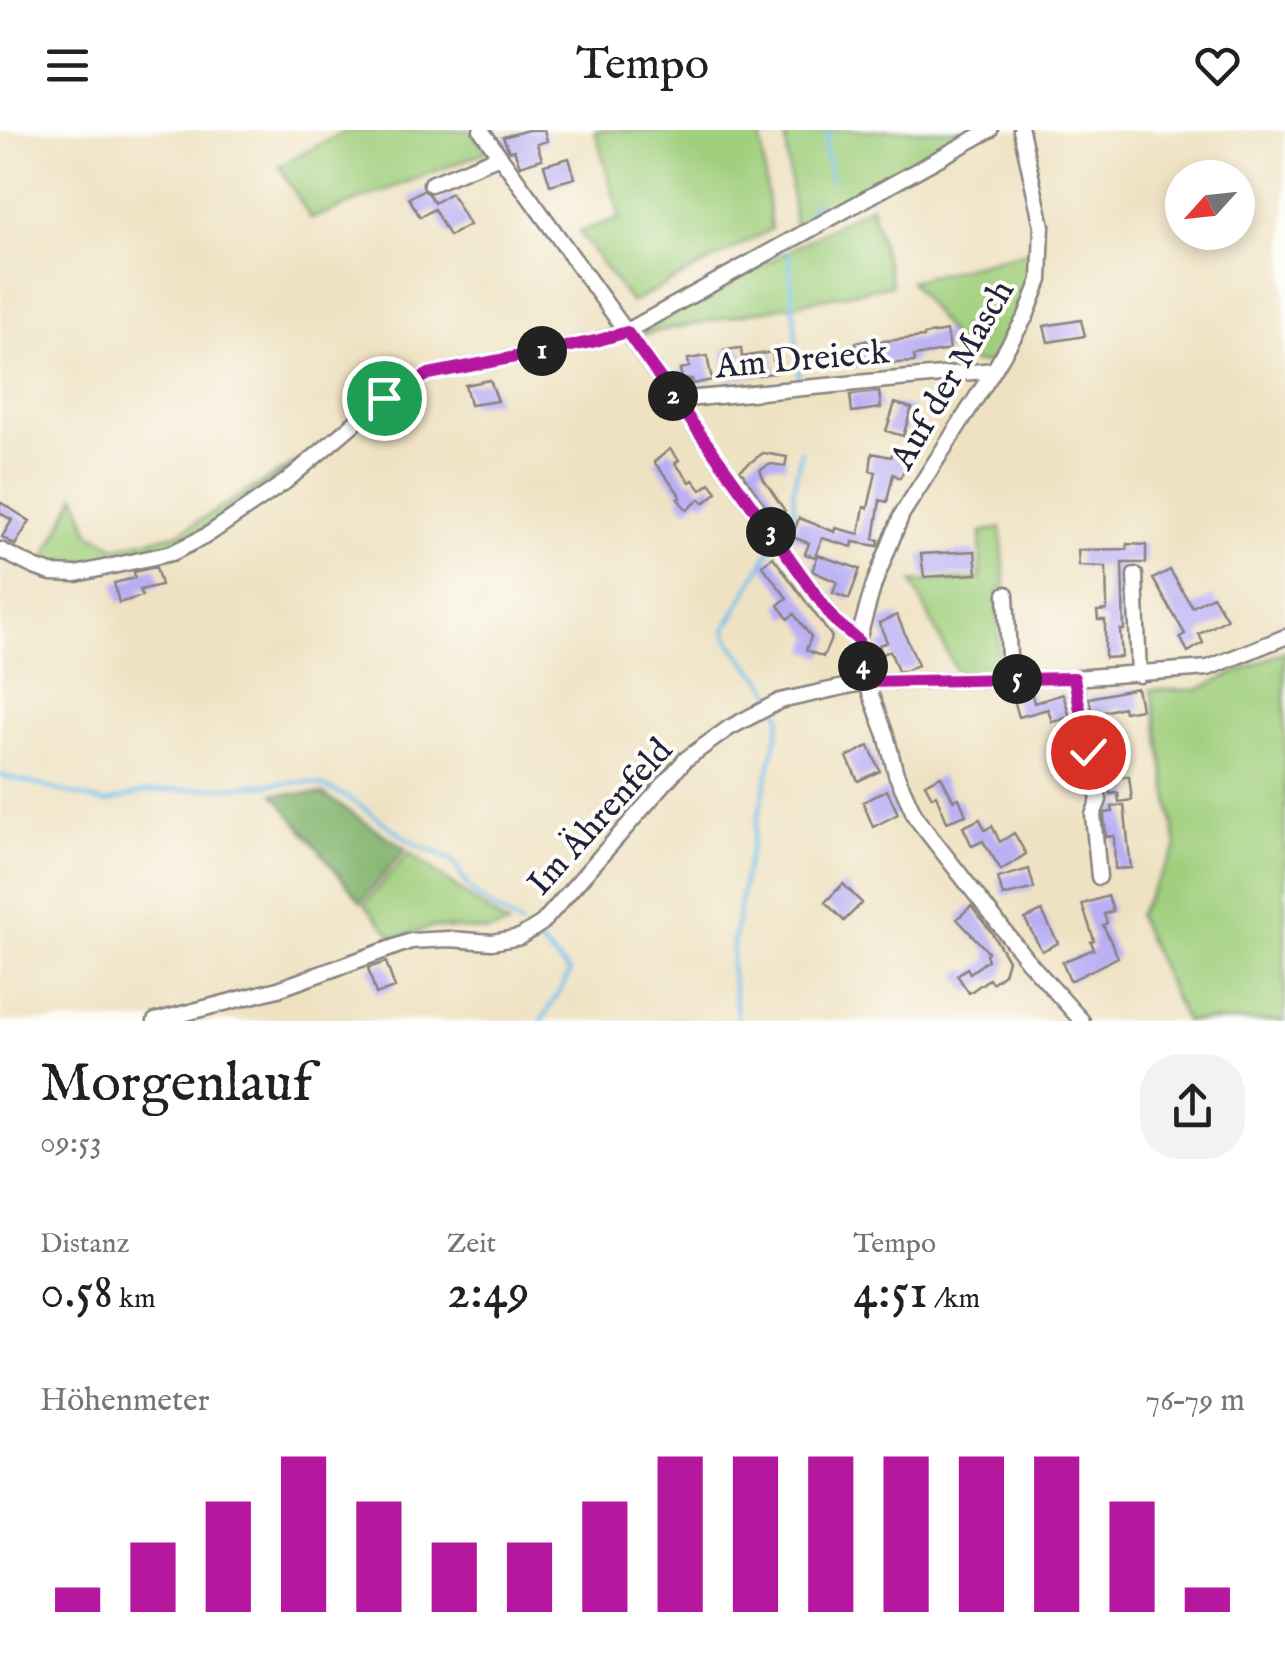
<!DOCTYPE html>
<html lang="de">
<head>
<meta charset="utf-8">
<style>
  :root { --surface:#fff; --page:#f2f2f2; --text:#202124; --muted:#757577; --accent:#b5179e }
  body { margin:0; font-family:"IM FELL English",serif; background:var(--page); color:var(--text); height:100vh; display:flex; flex-direction:column; font-size:38px; white-space:nowrap }
  * { box-sizing:border-box; margin:0 }
  p { font-size:32px; color:var(--muted) }
  .icon { flex:none; width:55px; height:55px; fill:none; stroke:currentColor; stroke-width:2; stroke-linecap:round; stroke-linejoin:round }
  .map { position:relative; height:891px; overflow:hidden }
  .details { display:flex; flex-direction:column; background:var(--surface); flex:1 }
  .details>* { flex:none }
  .needle { width:65px; rotate:243deg }
  .controls { position:absolute; left:1165px; top:30px; display:grid; gap:20px }
  .controls a { display:grid; place-items:center; width:90px; height:90px; border-radius:50%; background:var(--surface); box-shadow:0 5px 15px #0003; font-size:50px }
  .pin { position:absolute; display:grid; place-items:center; width:85px; height:85px; color:#fff; margin:-42px; border:5px solid #fff; border-radius:50%; box-shadow:0 2px 10px #0007 }
  .km { position:absolute; width:50px; height:50px; margin:-25px; border-radius:50%; background:#222; color:#fff; font-size:28px; line-height:50px; text-align:center }
  .round { display:grid; place-items:center; flex:none; width:105px; height:105px; border-radius:40px; background:var(--page) }
  .headline { display:flex; align-items:center; justify-content:space-between; height:170px; padding:0 40px }
  h1 { font-size:55px; font-weight:600; line-height:75px }
  .metrics { display:grid; grid-template-columns:repeat(3,1fr); gap:15px; height:170px; padding:10px 40px }
  .metrics div { display:grid; align-content:center }
  .metrics b { font-size:50px; font-weight:600 }
  .metrics small { font-size:28px; font-weight:400 }
  .metrics p { font-size:28px }
  .chart { height:280px; padding:20px 40px }
  .chart p { display:flex; justify-content:space-between }
  .chart svg { width:100%; height:180px; margin-top:10px; stroke:var(--accent); stroke-width:6 }
  header { display:flex; justify-content:space-between; align-items:center; height:130px; padding:0 40px; background:var(--surface); font-size:45px; font-weight:600 }
  .map>svg:first-child { display:block }
  .green { fill:#a0cf7d; stroke:#61785c; stroke-width:2.5 }
  .forest { fill:#80b26c; stroke:#516a54; stroke-width:2.5 }
  .lines { fill:none; stroke-linecap:round; stroke-linejoin:round }
  .stream { stroke:#71c0ec; stroke-width:4 }
  .building { fill:#b9aef4 }
  .minor-casing { stroke:#88827e; stroke-width:19 }
  .minor { stroke:#fff; stroke-width:14 }
  .route-casing { stroke:#fff; stroke-width:20 }
  .route { stroke:#b5179e; stroke-width:12 }
  .labels { text-anchor:middle; stroke-width:8; stroke-linejoin:round; paint-order:stroke }
  .street-label { font-size:35px; fill:#22223b; stroke:#fdfcf7 }
</style>
</head>
<body>
<header><svg class="icon" aria-label="menu" viewBox="0 0 24 24"><path d="M4 6h16M4 12h16M4 18h16"/></svg>Tempo<svg class="icon" aria-label="heart" viewBox="0 0 24 24"><path d="M12 20l-8-8c-3-5 5-10 8-4 3-6 11-1 8 4z"/></svg></header>
<div class="map">
<svg width="1285" height="891" viewBox="0 0 1285 891">
  <rect width="100%" height="100%" fill="#fdfcf7"/>
  <filter id="ink" filterUnits="userSpaceOnUse"><feTurbulence type="fractalNoise" baseFrequency=".01" numOctaves="2"/><feDisplacementMap in="SourceGraphic" scale="20" xChannelSelector="R" yChannelSelector="G"/><feConvolveMatrix kernelMatrix="1 2 1 2 8 2 1 2 1" color-interpolation-filters="sRGB"/></filter>
  <filter id="wash" filterUnits="userSpaceOnUse"><feTurbulence type="fractalNoise" baseFrequency=".0048" numOctaves="4" result="noise"/><feDisplacementMap in="SourceGraphic" scale="40" xChannelSelector="R" yChannelSelector="G"/><feGaussianBlur stdDeviation="2.25" result="paint"/><feColorMatrix in="noise" values="0 0 0 0 0 0 0 0 0 0 0 0 0 0 0 0 0 1.4 0 .05"/><feComposite in="paint" operator="in"/></filter>
  <g filter="url(#wash)">
    <rect width="100%" height="100%" fill="#efe2c2"/>
    <path class="green" d="M348,0H470L486,22L311,89L279,36Z
      M595,0H760L771,99L631,173L579,102L620,88Z
      M785,0H971L795,98Z
      M871,76L892,155L639,205L656,193Z
      M1035,120L1031,154L1021,179L992,233H975L969,230L910,151Z
      M308,325L203,400L171,415L75,439L42,435L76,365L90,403L116,417L177,404Z
      M1001,398L1005,456L997,462L1000,546L958,545L912,452L980,449L981,402Z
      M1285,521V891H1185L1137,785L1177,718L1151,560H1197Z
      M409,723L508,796L489,801L432,797L394,808L365,774Z"/>
    <path class="forest" d="M274,664H323L406,719L361,772Z"/>
    <g class="lines">
      <path class="stream" d="M829,0C823,18 829,32 831,51
        M806,90L815,72
        M789,122L799,246
        M779,406L795,384L793,362L801,321
        M774,413L725,500C734,526 762,544 776,568
        M0,645L106,673L144,662L306,652C351,660 380,694 419,716C430,721 445,724 454,733C460,740 463,751 470,759C483,774 504,784 520,795
        M533,806L570,843L542,891
        M738,891L731,835L733,815L745,744L781,588L778,577"/>
    </g>
    <g id="blocks">
      <path class="building" d="M528,0H544L547,11L537,14L542,29L520,36L514,20L509,21L503,7Z
        M569,28L575,48L550,55L544,35Z
        M423,60L429,64L434,73L451,63L469,95L449,106L434,79L420,87L409,68Z
        M1081,190L1085,206L1048,212L1044,196Z
        M947,201L950,220L914,226L915,232L859,235L856,212L873,210V212L924,207V205Z
        M741,218L742,227L772,222L775,243L727,249L724,220Z
        M707,226L712,250L693,254L692,249L682,250L680,239L689,237L688,229Z
        M490,250L498,271L470,275L465,255Z
        M879,262L881,278L852,282L850,265Z
        M895,273L912,278L903,306L886,301Z
        M670,319L679,330L675,333L690,352L693,350L701,360L710,353L717,362L704,373L700,369L687,380L678,369L680,368L678,362L654,332Z
        M893,322L909,331L900,348L893,344L887,372L880,370L874,409L879,410L878,416L853,412L852,417L822,408L815,427L805,424L809,413L792,407L799,388L835,402L836,398L859,404L864,377L868,378L876,342L870,341L872,323L891,327Z
        M763,323L787,327L785,336L771,334L760,340L764,350L785,381L774,389L740,340Z
        M0,372L30,391L15,415L2,407L12,390L0,383Z
        M1127,414L1146,415V433H1122L1124,500H1120L1122,527L1105,528V490H1098L1097,481L1106,480L1107,475L1106,437L1079,436L1078,420L1127,419Z
        M975,421L977,444L924,447L921,424Z
        M818,425L860,439L849,469L833,463L837,452L812,441Z
        M773,427L832,507L823,527L806,520L811,507L794,484L788,489L778,475L787,468L762,435Z
        M156,437L161,455L140,460L142,466L119,473L114,453L135,448L134,442Z
        M1170,440L1192,477L1213,466L1227,489L1199,504L1203,513L1188,522L1180,507L1185,504L1153,449Z
        M897,485L918,535L905,541H898L890,521L882,524L879,515L887,512L879,493Z
        M1137,558L1141,579L1124,582L1123,577L1092,585L1089,568Z
        M1031,561L1034,573L1063,564L1070,587L1052,592L1048,579L1019,587L1013,566Z
        M1118,611L1119,647L1129,646L1132,670L1119,672L1118,663L1110,664L1107,633H1102L1100,612Z
        M869,616L880,641L858,651L847,627Z
        M941,646L953,670L959,668L966,685L947,692L936,665L932,667L925,654Z
        M887,660L898,684L873,697L863,672Z
        M1124,675L1131,738L1115,739L1114,706L1106,707L1104,687L1105,683L1113,682L1112,677Z
        M980,689L985,700L992,696L1000,712L1014,703L1026,724L1001,740L983,711L972,716L963,697Z
        M1029,739L1034,758L1003,766L998,748Z
        M843,754L862,773L844,791L825,772Z
        M1108,766L1113,781L1104,784L1107,793L1103,795L1118,827L1070,851L1062,832L1094,819L1091,812L1094,810L1082,774Z
        M971,776L992,803L1008,830L1004,844L992,853L989,849L969,863L957,845L967,838L970,843L988,830L986,824L988,822L957,789Z
        M1042,781L1058,813L1042,821L1025,789Z
        M386,832L395,858L376,864L368,838Z"/>
    </g>
  </g>
  <g filter="url(#ink)">
    <use href="#blocks" fill-opacity="0" stroke="#88827e" stroke-width="2.5"/>
    <g class="lines">
      <defs>
        <path id="minor" d="M481,0L834,490L858,510
          M1021,0L1042,96L1040,150L1026,186L994,240L902,384L874,454L858,510L866,552L886,605L896,644L916,688L1027,830L1082,891
          M431,54L500,26
          M676,270L994,240
          M0,420L34,437L51,443L76,444L172,423L206,406L285,352L384,268L429,244L596,211L627,201L990,0
          M1135,445L1139,545
          M1006,464L1010,549
          M1074,548L1099,670L1093,685L1099,747
          M155,891L278,859L411,811L449,809L492,812L520,807L542,793L686,629L729,598L780,571L866,552L1074,548L1208,538L1285,507"/>
      </defs>
      <use href="#minor" class="minor-casing"/>
      <use href="#minor" class="minor"/>
    </g>
  </g>
  <g class="lines" filter="url(#ink)">
    <defs>
      <path id="route" d="M384,268L429,244L596,211L627,202L834,490L858,510L866,552L1074,548L1088,622"/>
    </defs>
    <use href="#route" class="route-casing"/>
    <use href="#route" class="route"/>
  </g>
  <g class="labels">
    <g class="street-label">
      <text transform="translate(802 228) rotate(-5)" y="12">Am Dreieck</text>
      <text transform="translate(951 244) rotate(-60)" y="12">Auf der Masch</text>
      <text transform="translate(599 686) rotate(-48)" y="12">Im Ährenfeld</text>
    </g>
  </g>
</svg>
<div class="controls">
<a><svg class="needle" viewBox="-14 -14 28 28"><path d="M0-13l5 13h-10z" fill="#e53935"/><path d="M0 13l5-13h-10z" fill="#757577"/></svg></a>
</div>
<div class="pin" style="left:384px;top:268px;background:#1e9e55"><svg class="icon" aria-label="arrive" viewBox="0 0 24 24"><path d="M6 21V4h12l-3 4 3 4H6"/></svg></div>
<div class="pin" style="left:1088px;top:622px;background:#d93025"><svg class="icon" aria-label="check" viewBox="0 0 24 24"><path d="M5 12l5 5 9-10"/></svg></div>
<b class="km" style="left:542px;top:221px">1</b>
<b class="km" style="left:673px;top:266px">2</b>
<b class="km" style="left:771px;top:402px">3</b>
<b class="km" style="left:863px;top:536px">4</b>
<b class="km" style="left:1017px;top:549px">5</b>
</div>
<section class="details">
<div class="headline"><div><h1>Morgenlauf</h1><p>09:53</p></div><a class="round"><svg class="icon" aria-label="share" viewBox="0 0 24 24"><path d="M12 15V3M7 8l5-5 5 5M5 13v7h14v-7"/></svg></a></div>
<div class="metrics">
<div><p>Distanz</p><b>0.58<small> km</small></b></div>
<div><p>Zeit</p><b>2:49</b></div>
<div><p>Tempo</p><b>4:51<small> /km</small></b></div>
</div>
<div class="chart"><p><span>Höhenmeter</span>76–79 m</p>
<svg viewBox="0 0 160 44" preserveAspectRatio="none"><path d="M5 44V38M15 44V27M25 44V17M35 44V6M45 44V17M55 44V27M65 44V27M75 44V17M85 44V6M95 44V6M105 44V6M115 44V6M125 44V6M135 44V6M145 44V17M155 44V38"/></svg>
</div>
</section>
</body>
</html>
